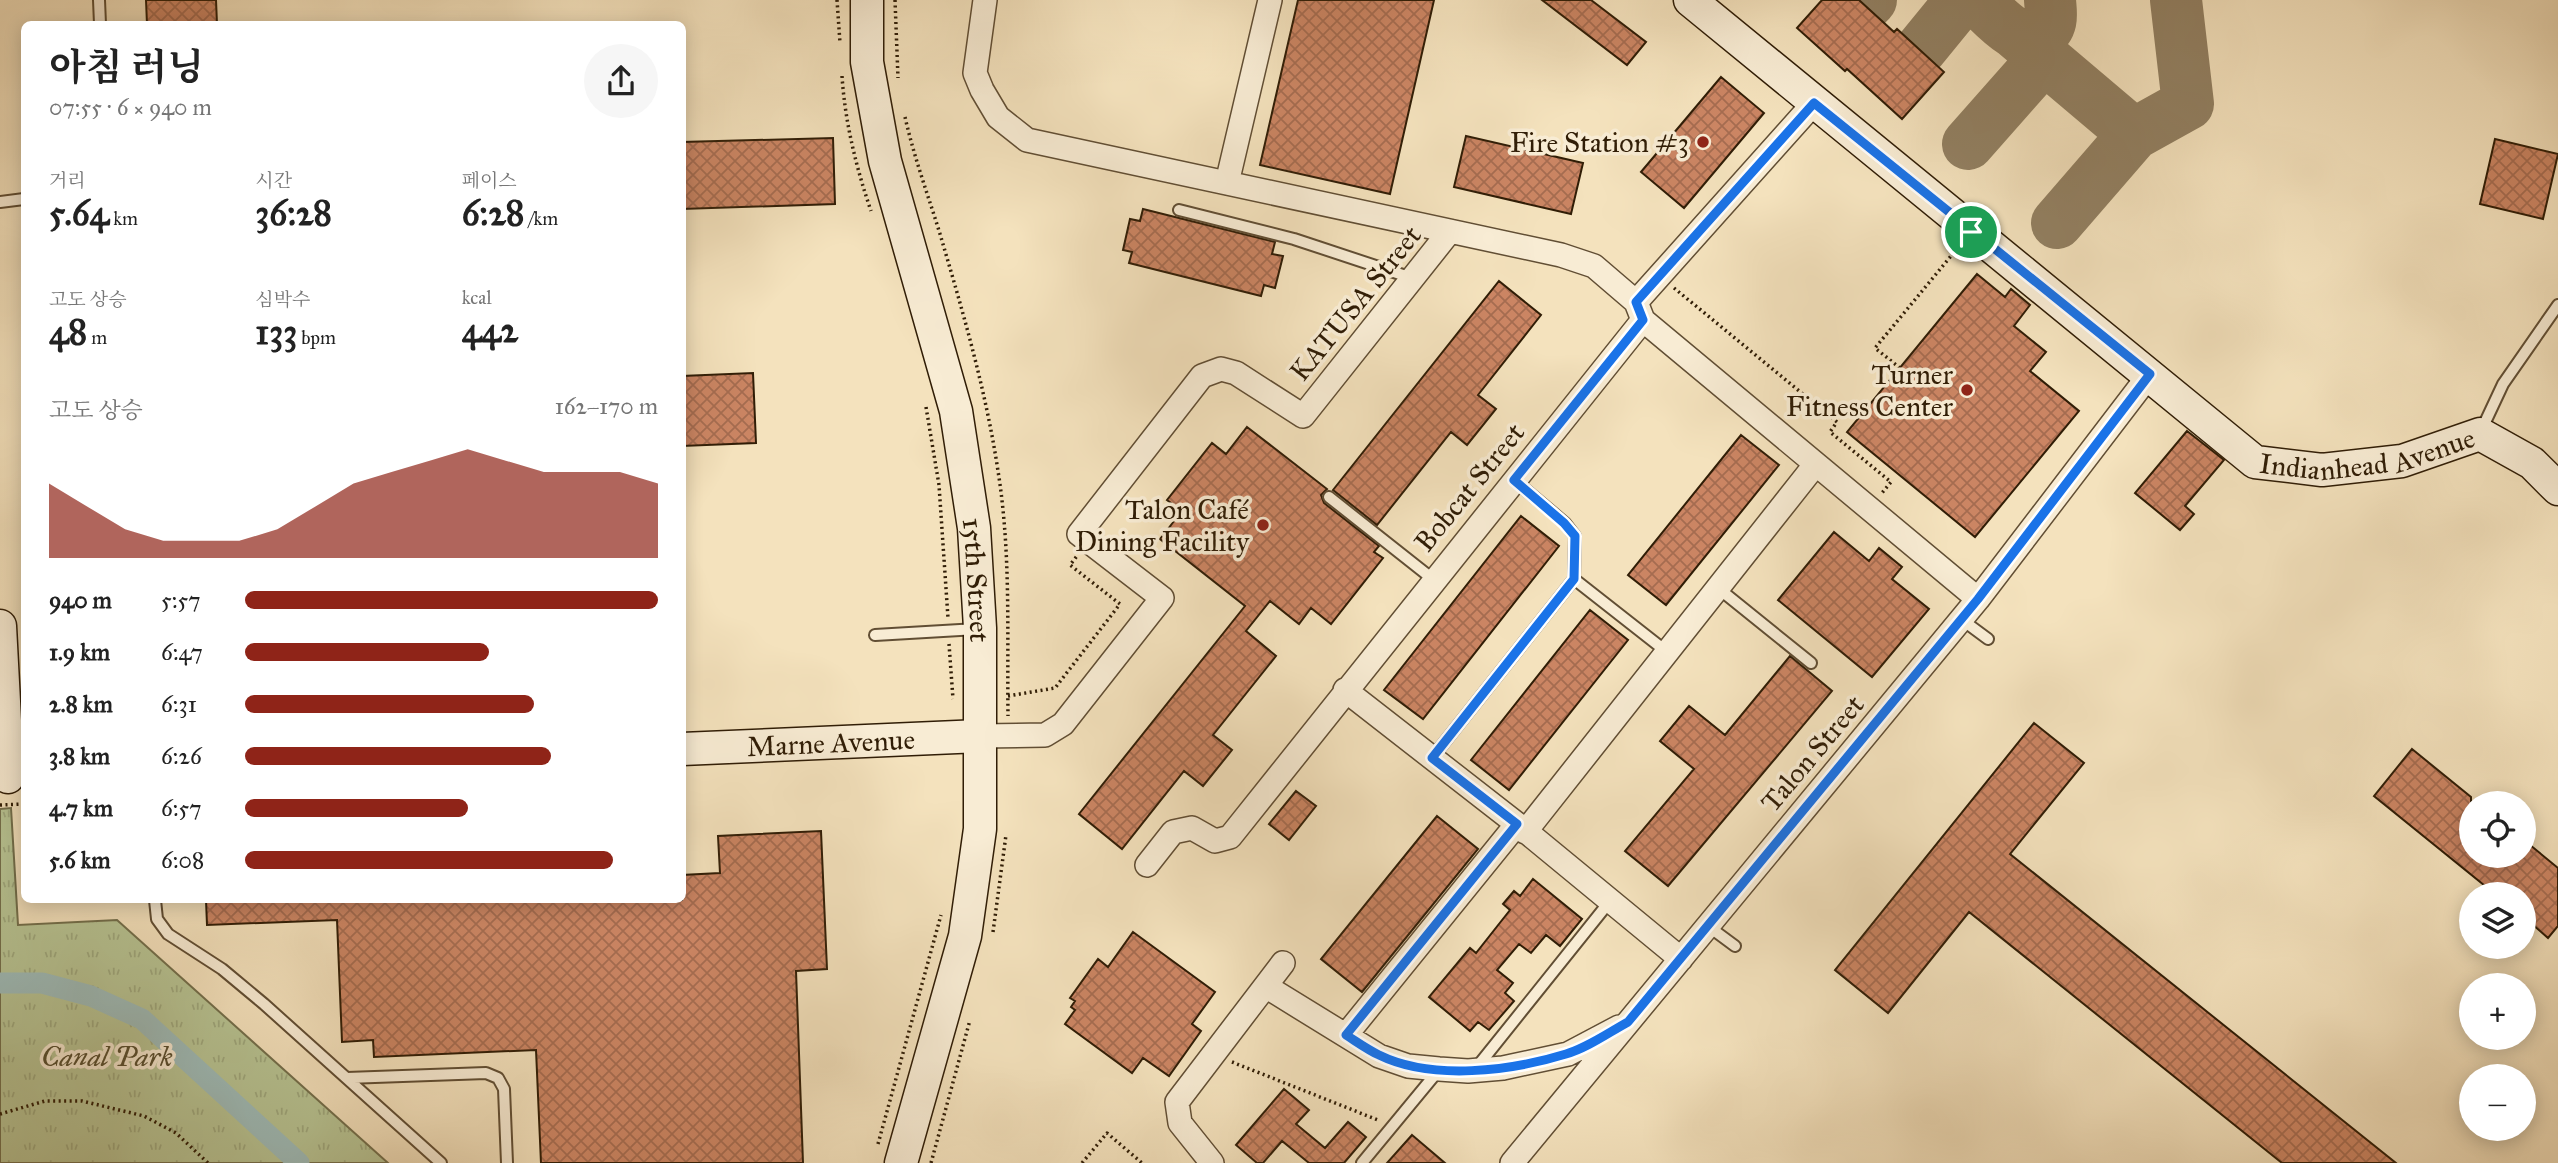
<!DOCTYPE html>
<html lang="ko">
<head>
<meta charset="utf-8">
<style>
  :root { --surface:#fff; --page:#f6f6f6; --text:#222; --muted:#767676; --accent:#8f2418 }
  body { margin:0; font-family:"IM FELL Great Primer","Noto Serif KR",serif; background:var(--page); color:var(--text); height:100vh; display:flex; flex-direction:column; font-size:26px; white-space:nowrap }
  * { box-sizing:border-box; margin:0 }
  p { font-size:23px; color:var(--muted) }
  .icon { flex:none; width:38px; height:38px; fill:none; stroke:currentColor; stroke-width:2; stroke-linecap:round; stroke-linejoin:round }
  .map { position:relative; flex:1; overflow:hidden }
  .details { position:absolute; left:21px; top:21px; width:665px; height:882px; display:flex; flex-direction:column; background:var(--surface); border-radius:10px; box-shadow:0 4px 18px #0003 }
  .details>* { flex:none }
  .fabs { position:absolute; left:2459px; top:791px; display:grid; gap:14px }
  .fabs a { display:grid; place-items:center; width:77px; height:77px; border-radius:50%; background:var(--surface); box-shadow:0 4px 18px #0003; font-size:35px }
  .pin { position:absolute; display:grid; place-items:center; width:60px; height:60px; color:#fff; margin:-30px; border:4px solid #fff; border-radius:50%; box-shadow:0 2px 7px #0007 }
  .round { display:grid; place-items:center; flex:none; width:74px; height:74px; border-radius:37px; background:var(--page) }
  .overview { display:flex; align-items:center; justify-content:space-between; height:119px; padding:0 28px }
  h1 { font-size:38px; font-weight:700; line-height:52px }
  .figures { display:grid; grid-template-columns:repeat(3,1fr); gap:10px; height:119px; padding:7px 28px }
  .figures div { display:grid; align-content:center }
  .figures b { font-size:35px; font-weight:700 }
  .figures small { font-size:19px; font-weight:400 }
  .figures p { font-size:19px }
  .chart { height:196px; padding:14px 28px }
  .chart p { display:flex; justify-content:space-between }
  .chart svg { width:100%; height:126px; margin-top:7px; fill:var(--accent); opacity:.7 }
  ul { padding:0 28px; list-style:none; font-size:23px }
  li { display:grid; grid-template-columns:112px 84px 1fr; align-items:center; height:52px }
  li i { height:18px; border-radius:9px; background:var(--accent) }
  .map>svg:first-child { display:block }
  .grass { fill:url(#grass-tufts); stroke:#74704d; stroke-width:2 }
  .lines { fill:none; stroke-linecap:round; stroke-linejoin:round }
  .canal { stroke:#9ebcb9; stroke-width:21 }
  .taxiway { stroke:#928062; stroke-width:52 }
  .building { fill:url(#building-cross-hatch); stroke:#301d06; stroke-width:2 }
  .lane-casing { stroke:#614e34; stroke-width:14 }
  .street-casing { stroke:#614e34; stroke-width:26 }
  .secondary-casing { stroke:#301d06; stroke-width:35 }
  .path { stroke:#301d06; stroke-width:3.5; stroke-dasharray:2 3.5; stroke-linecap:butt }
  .lane { stroke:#f8ecd4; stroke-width:10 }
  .street { stroke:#f8ecd4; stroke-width:23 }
  .secondary { stroke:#f8ecd4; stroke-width:32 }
  .route-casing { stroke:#fff; stroke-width:14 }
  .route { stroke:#1a73e8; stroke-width:9 }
  .poi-dot { fill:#8f2418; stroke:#f8ecd4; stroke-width:2.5 }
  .labels { text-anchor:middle; stroke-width:7; stroke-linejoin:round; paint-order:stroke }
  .poi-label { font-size:28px; fill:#301d06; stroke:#f8ecd4; text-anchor:end }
  .street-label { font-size:28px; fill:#301d06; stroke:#f8ecd4 }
  .park-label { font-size:28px; font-style:italic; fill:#584f31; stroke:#f8ecd4 }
</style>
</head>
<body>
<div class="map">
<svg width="2558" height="1163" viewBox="0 0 2558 1163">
  <defs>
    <pattern id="grass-tufts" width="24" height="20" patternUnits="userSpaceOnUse" patternTransform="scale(1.75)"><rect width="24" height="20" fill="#b7c494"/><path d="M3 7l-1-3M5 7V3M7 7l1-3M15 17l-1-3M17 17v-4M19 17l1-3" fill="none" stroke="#9ea87e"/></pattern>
    <pattern id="building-cross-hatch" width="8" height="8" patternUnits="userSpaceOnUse" patternTransform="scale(1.75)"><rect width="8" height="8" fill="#cb8563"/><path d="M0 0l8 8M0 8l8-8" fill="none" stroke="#a56c50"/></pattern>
  </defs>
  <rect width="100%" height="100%" fill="#f4e2bd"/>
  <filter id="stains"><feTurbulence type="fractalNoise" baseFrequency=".00286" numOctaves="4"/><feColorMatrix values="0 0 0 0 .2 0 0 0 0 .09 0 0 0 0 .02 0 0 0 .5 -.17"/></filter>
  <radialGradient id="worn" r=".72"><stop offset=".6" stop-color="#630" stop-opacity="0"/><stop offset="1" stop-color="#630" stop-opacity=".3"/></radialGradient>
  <path class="grass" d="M11,808L18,925L117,920L388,1163H0V809Z"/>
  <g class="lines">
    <path class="canal" d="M0,983H42L91,996L142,1019L299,1163"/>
    <path class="taxiway" d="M1977,0C1992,13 2019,48 2041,34C2054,26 2051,14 2050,0
      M1867,4L1871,0
      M2016,34L2134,134L2188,104L2176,0
      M1921,49L1961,0
      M1968,144L2044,58
      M2057,223L2134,134"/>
  </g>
  <path class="building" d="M146,0H216L217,24H147Z
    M1298,0H1434L1390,194L1260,165Z
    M1542,0H1591L1646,42L1627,65Z
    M1822,0H1859L1894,32L1897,29L1944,72L1902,119L1847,69L1845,71L1797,28Z
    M1721,77L1764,113L1684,208L1641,172Z
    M1466,136L1583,163L1571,214L1454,187Z
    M833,138L835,204L682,209V142Z
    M2495,139L2558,154L2543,219L2480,204Z
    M1143,209L1275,242L1272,254L1283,256L1275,288L1264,285L1261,296L1129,263L1132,252L1123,250L1130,219L1140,221Z
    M1977,274L2005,297L2011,289L2030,305L2014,326L2046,352L2030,371L2079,411L1975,537L1847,432Z
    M1499,281L1541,315L1478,395L1496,409L1467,445L1451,432L1377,525L1333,490Z
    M753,373L756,443L682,446V376Z
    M1247,427L1327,489L1321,495L1324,503L1379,546L1374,552L1383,558L1331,624L1311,608L1299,624L1270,601L1246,631L1276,656L1213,735L1232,750L1203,786L1184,771L1122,849L1079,814L1245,606L1160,539L1182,511L1167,500L1212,443L1226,454Z
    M2187,431L2224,460L2185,506L2194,514L2180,530L2135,493Z
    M1741,435L1779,465L1666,605L1628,575Z
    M1521,516L1559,546L1423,719L1384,690Z
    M1834,532L1869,561L1879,548L1902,567L1892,579L1929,609L1872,677L1778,600Z
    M1590,610L1628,640L1509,790L1471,760Z
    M1790,656L1832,691L1668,886L1625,851L1694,769L1660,741L1689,706L1725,735Z
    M2034,723L2084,763L2010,854L2396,1163H2282L1969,912L1888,1013L1835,970Z
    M2412,749L2471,797V856H2524V840L2558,868V926L2548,938L2524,917V894H2495L2374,796Z
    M1296,791L1316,806L1289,840L1269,824Z
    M1437,816L1478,849L1362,992L1321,959Z
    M821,831L827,969L796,971L803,1163H541L536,1050L374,1057L373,1040L342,1042L337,920L207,925L206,900H682V875L720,873L718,836Z
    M1533,879L1582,919L1560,946L1546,935L1531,953L1519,944L1497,970L1513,983L1505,993L1514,1001L1489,1030L1478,1022L1470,1031L1429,997L1470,948L1476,953L1510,910L1503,904L1514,891L1520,896Z
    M1133,932L1215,992L1192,1024L1201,1031L1169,1076L1143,1058L1132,1073L1065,1024L1075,1010L1071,1007L1075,1001L1070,998L1098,959L1108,967Z
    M1284,1089L1309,1110L1296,1124L1325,1148L1348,1122L1366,1137L1344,1163H1309L1282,1141L1263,1163H1257L1236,1145Z
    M1412,1135L1445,1163H1387Z"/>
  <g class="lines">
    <defs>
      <path id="lane" d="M99,0L100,24
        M0,202L24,199
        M1179,210L1294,239L1412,278
        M2481,431L2503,384L2558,305
        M1514,480L1565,523L1575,536L1574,579
        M1329,497L1434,580
        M1718,588L1811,663
        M1961,619L1988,639
        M875,635L977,629
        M1432,758L1574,579L1667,652
        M155,900L157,919L168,934L222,969L264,1004L441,1163
        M1708,926L1735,946
        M1477,1067L1610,901
        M347,1078L486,1073L498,1078L504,1089L507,1163
        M1362,1163L1438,1071"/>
      <path id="street" d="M985,0L975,73L982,90L998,117L1027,140L1561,255L1594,266L1636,302
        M1227,183L1270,0
        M1643,320L1978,599
        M1345,690L1517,824L1681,959
        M980,736L1045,735L1063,724L1162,598L1079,534L1202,376L1221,369L1236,373L1303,416L1450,231
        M1525,832L1815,465
        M1147,865L1173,832L1192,828L1215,841L1230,837L1643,320L1636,302L1814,103
        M1267,987L1379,1056L1408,1066L1439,1069L1468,1071L1503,1068L1568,1054L1619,1027
        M1346,1035L1517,824
        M1212,1163L1180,1123L1177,1102L1283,963
        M1512,1163L1978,599L2150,374"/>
      <g id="secondary">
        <path id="s1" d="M867,0V62L885,161L956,411L974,528L980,628V829L965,936L901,1163"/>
        <path id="s2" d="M1690,0L2255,462L2322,470L2402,461L2480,434L2532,463L2558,489"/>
        <path d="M0,626L8,777"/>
        <path id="s3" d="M682,749L980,736"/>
      </g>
    </defs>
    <use href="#lane" class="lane-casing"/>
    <use href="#street" class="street-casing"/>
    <use href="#secondary" class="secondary-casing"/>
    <path class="path" d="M837,0L840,43
      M895,0L898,78
      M842,76C845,122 856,167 871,211
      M905,117C914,157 928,195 940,234C963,312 986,391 998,471C1011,552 1007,634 1008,716
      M1674,288L1837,422L1830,432L1891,482L1881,494
      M1900,368L1875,348L1956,250
      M926,407L939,485L948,618
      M949,644L953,699
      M1008,696L1055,688L1120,604L1070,565L1077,556
      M0,805L24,804
      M993,932L1006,835
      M1232,1062L1378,1120
      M0,1114L45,1101H82L144,1116L176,1133L208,1163
      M878,1144L941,915
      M931,1163L970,1020
      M1082,1163L1107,1133L1142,1163"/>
    <use href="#lane" class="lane"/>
    <use href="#street" class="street"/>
    <use href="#secondary" class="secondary"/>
  </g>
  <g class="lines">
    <defs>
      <path id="route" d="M1814,103L2150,374L1978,599L1628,1022C1608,1033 1587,1048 1566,1054C1511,1071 1432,1081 1379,1055C1368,1050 1357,1042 1346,1035L1517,824L1432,758L1574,579L1575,536L1564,523L1514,480L1643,320L1636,302Z"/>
    </defs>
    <use href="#route" class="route-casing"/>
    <use href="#route" class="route"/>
  </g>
  <g class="poi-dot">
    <circle cx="1703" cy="142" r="7"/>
    <circle cx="1967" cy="390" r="7"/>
    <circle cx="1263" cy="525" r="7"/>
  </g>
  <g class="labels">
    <g class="poi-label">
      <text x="1689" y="152">Fire Station #3</text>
      <text x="1953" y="384">Turner<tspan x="1953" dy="32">Fitness Center</tspan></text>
      <text x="1249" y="519">Talon Café<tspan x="1249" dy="32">Dining Facility</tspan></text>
    </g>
    <g class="street-label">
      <text transform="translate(1355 303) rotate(-51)" y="10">KATUSA Street</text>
      <text dy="10" stroke="none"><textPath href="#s2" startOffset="844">Indianhead Avenue</textPath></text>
      <text transform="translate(1469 487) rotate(-51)" y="10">Bobcat Street</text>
      <text dy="10" stroke="none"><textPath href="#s1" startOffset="593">15th Street</textPath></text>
      <text dy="10" stroke="none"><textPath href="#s3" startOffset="149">Marne Avenue</textPath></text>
      <text transform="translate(1812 753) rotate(-50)" y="10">Talon Street</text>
    </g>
    <g class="park-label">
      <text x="107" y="1066">Canal Park</text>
    </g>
  </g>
  <rect width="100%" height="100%" filter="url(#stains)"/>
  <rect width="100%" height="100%" fill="url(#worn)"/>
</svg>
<div class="fabs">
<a><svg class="icon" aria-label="locate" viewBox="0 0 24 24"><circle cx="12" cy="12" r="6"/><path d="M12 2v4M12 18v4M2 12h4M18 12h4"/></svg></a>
<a><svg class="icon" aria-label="layers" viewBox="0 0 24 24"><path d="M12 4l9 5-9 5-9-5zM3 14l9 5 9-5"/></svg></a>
<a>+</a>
<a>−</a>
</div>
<div class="pin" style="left:1971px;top:232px;background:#1e9e55"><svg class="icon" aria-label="arrive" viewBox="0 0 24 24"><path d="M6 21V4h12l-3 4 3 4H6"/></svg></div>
<section class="details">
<div class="overview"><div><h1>아침 러닝</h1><p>07:55 · 6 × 940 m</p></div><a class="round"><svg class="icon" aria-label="share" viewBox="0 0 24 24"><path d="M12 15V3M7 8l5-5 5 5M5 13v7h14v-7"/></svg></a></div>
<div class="figures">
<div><p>거리</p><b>5.64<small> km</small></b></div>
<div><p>시간</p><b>36:28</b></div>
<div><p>페이스</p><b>6:28<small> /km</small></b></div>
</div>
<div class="figures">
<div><p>고도 상승</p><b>48<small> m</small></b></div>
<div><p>심박수</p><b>133<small> bpm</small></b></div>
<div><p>kcal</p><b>442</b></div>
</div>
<div class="chart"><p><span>고도 상승</span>162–170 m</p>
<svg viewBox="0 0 160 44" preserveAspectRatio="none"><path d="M0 44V18L10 26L20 34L30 38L40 38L50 38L60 34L70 26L80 18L90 14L100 10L110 6L120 10L130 14L140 14L150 14L160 18V44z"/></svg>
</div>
<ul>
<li><b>940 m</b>5:57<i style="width:100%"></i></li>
<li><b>1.9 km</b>6:47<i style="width:59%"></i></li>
<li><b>2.8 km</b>6:31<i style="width:70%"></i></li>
<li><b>3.8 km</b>6:26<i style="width:74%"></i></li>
<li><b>4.7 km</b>6:57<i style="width:54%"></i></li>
<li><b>5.6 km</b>6:08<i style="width:89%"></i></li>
</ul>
</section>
</div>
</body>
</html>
